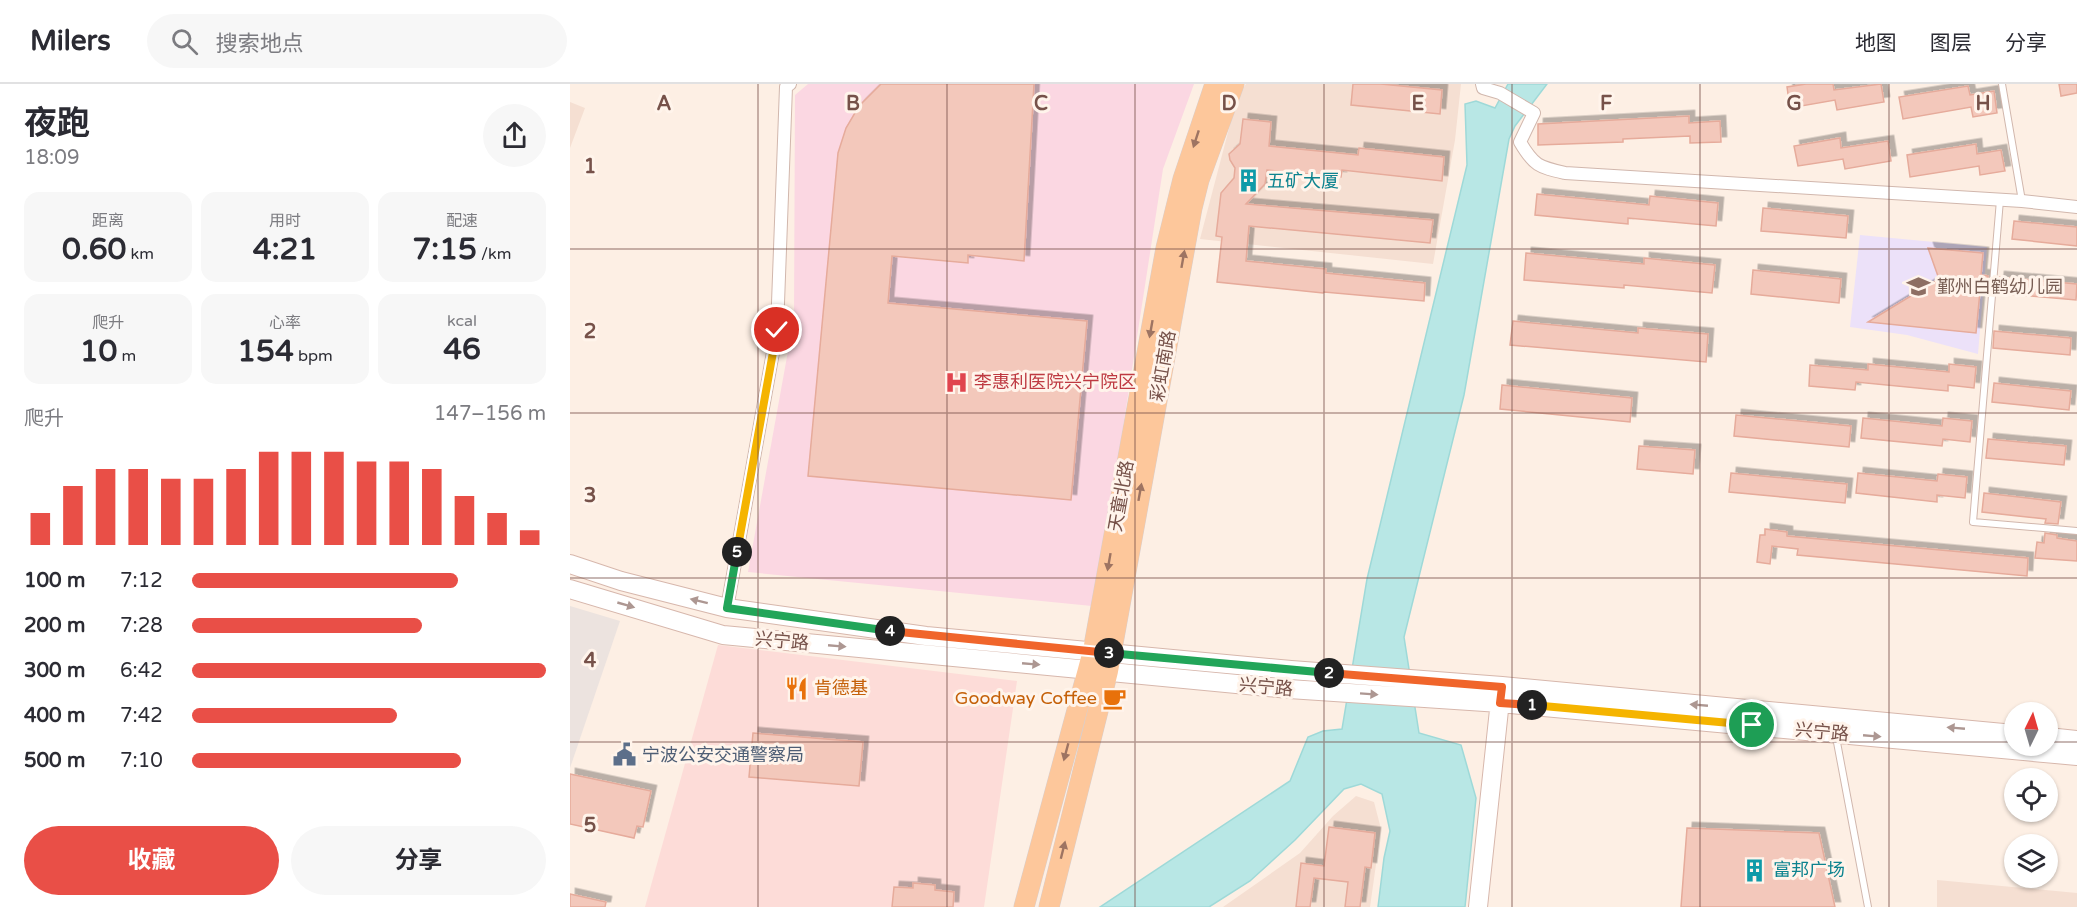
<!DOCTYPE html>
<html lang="zh">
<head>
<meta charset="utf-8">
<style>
  :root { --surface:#fff; --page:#f7f7f7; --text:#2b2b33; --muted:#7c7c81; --line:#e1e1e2; --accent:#e94f47 }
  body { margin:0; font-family:"Varela Round","Noto Sans SC",sans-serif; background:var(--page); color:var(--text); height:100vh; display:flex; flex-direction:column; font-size:22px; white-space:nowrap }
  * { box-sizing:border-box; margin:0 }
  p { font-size:20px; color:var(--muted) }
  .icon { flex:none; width:33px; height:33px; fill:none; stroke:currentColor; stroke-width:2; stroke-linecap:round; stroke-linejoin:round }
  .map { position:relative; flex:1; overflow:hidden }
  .details { display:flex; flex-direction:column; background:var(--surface); width:570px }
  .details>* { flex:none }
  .needle { width:39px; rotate:5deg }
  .tools { position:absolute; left:1434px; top:618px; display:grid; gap:12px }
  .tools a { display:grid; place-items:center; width:54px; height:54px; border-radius:50%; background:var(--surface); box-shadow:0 2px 4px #0004; font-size:30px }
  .pin { position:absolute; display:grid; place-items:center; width:51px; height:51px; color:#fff; margin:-26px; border:3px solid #fff; border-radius:50%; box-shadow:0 2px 6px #0007 }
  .km { position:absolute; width:30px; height:30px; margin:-15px; border-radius:50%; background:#222; color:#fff; font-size:16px; line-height:30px; text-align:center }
  .round { display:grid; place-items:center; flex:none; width:63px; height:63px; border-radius:32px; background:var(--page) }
  .headline { display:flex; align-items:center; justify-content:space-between; height:102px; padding:0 24px }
  h1 { font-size:33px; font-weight:700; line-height:45px }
  .figures { display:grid; grid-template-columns:repeat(3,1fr); gap:9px; height:102px; padding:6px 24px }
  .figures div { display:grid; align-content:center; border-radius:15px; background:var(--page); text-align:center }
  .figures b { font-size:30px; font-weight:700 }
  .figures small { font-size:16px; font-weight:400 }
  .figures p { font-size:16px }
  .chart { height:168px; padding:12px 24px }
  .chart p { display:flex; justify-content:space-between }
  .chart svg { width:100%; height:108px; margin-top:6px; stroke:var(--accent); stroke-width:6 }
  .action { display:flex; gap:12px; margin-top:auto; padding:12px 24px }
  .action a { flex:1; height:69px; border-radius:36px; background:var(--accent); color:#fff; font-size:24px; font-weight:700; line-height:69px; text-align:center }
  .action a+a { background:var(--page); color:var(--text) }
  ul { padding:0 24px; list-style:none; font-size:20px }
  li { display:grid; grid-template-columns:96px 72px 1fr; align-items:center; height:45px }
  li i { height:15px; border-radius:8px; background:var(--accent) }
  header { display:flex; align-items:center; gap:36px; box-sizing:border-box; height:84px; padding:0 30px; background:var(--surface); border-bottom:2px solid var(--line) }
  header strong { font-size:28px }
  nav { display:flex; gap:33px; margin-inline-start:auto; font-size:21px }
  .search { width:420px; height:54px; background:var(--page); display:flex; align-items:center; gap:15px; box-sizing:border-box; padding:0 21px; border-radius:33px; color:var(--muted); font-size:22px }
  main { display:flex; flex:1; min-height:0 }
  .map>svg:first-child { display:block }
  .residential { fill:#f5dfd2 }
  .commercial { fill:#fddcd8 }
  .industrial { fill:#ece3df }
  .education { fill:#ece1f9 }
  .medical { fill:#fbd7e2 }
  .water { fill:#b8e7e5; stroke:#9ed9d8; stroke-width:1.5 }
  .building { fill:#f3c8bb; stroke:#e6ab9b; stroke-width:1.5; filter:url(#shadow) }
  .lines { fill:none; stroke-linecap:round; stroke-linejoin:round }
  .service-casing { stroke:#d1b7ad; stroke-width:8 }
  .minor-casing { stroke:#d1b7ad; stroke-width:14 }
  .secondary-casing { stroke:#d7b7ac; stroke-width:20 }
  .primary-casing { stroke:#d9cecc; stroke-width:21 }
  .service { stroke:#fff; stroke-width:6 }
  .minor { stroke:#fff; stroke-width:12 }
  .secondary { stroke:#fff; stroke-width:18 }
  .primary { stroke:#fdc79b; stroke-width:20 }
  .oneway { fill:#9e7462 }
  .oneway2 { fill:#ad9792 }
  .split-1-casing { stroke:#fff; stroke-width:12 }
  .split-2-casing { stroke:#fff; stroke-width:12 }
  .split-3-casing { stroke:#fff; stroke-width:12 }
  .split-4-casing { stroke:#fff; stroke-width:12 }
  .split-5-casing { stroke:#fff; stroke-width:12 }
  .split-6-casing { stroke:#fff; stroke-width:12 }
  .split-1 { stroke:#f5b400; stroke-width:8 }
  .split-2 { stroke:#f0652b; stroke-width:8 }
  .split-3 { stroke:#22a559; stroke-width:8 }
  .split-4 { stroke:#f0652b; stroke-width:8 }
  .split-5 { stroke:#22a559; stroke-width:8 }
  .split-6 { stroke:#f5b400; stroke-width:8 }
  .grid { fill:none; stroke:#765149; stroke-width:1.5; stroke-opacity:0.55 }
  .labels { text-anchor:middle; stroke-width:6; stroke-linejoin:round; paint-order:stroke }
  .culture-label { font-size:18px; fill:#0d838f; stroke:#fff4eb; text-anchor:start }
  .education-label { font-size:18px; fill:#785e54; stroke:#fff4eb; text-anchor:start }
  .street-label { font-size:18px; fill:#765149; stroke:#fff4eb }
  .health-label { font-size:18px; fill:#be3a42; stroke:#fff4eb; text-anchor:start }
  .food-label { font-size:18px; fill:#c56008; stroke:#fff4eb; text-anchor:start }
  .service-label { font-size:18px; fill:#4e5e75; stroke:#fff4eb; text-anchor:start }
  .grid-label { font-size:20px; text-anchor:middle; font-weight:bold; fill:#765149; stroke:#fff4eb; stroke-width:6; stroke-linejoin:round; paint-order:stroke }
</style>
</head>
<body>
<header>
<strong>Milers</strong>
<div class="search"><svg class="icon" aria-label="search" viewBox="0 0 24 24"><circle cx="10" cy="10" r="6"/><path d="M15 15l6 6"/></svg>搜索地点</div>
<nav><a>地图</a><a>图层</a><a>分享</a></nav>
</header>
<main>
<section class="details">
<div class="headline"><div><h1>夜跑</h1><p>18:09</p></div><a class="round"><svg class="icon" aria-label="share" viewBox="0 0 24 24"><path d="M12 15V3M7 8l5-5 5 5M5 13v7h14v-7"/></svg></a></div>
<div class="figures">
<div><p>距离</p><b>0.60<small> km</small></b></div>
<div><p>用时</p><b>4:21</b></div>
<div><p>配速</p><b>7:15<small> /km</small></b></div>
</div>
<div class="figures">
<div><p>爬升</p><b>10<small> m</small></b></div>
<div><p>心率</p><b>154<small> bpm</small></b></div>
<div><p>kcal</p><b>46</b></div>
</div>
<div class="chart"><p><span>爬升</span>147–156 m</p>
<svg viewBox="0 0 160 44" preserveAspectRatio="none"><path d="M5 44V31M15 44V20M25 44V13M35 44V13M45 44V17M55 44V17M65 44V13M75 44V6M85 44V6M95 44V6M105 44V10M115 44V10M125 44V13M135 44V24M145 44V31M155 44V38"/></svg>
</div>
<ul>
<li><b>100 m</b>7:12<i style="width:75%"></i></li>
<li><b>200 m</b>7:28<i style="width:65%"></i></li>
<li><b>300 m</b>6:42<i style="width:100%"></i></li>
<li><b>400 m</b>7:42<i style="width:58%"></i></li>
<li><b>500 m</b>7:10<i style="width:76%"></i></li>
</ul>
<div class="action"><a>收藏</a><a>分享</a></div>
</section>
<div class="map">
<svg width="1507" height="823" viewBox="0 0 1507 823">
  <defs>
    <filter id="shadow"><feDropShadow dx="5.5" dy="-5.5" stdDeviation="0" flood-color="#0004"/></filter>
  </defs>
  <rect width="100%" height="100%" fill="#fdefe4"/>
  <path class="residential" d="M676,0H891L885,56L863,180L630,155L667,14Z
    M0,18L15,24L0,64Z
    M786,712L804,718L811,745L800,823H653L730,769L763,732Z
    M1367,796L1507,809V823H1367Z"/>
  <path class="commercial" d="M148,561L447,597L414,823H75Z"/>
  <path class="industrial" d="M0,522L50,537L0,684Z"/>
  <path class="education" d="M1290,151L1417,163L1408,270L1337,251L1280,243Z"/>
  <path class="medical" d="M238,0H624L593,85L550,363L522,522L178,488L224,234L225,11Z"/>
  <path class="water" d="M938,0H977L945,42L939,55L894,311L834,553L849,649L891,661L906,714L895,823H808L814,774L820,747L812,710L791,700L774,705L725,756L680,797L639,823H530L720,697L738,653L753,647L772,645L797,495L897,81L895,20L906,17L925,24Z"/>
  <path class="building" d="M311,0H464L454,177L398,171V179L322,172L318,219L517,237L501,416L238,392L268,69L276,44L289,22Z
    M783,0H811L872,6L870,30L781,21Z
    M1236,0H1263L1264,6L1311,0L1314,18L1267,26L1265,16L1220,24L1217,3Z
    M1489,0H1507V9L1491,12Z
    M1398,2L1400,11L1424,7L1427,29L1403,33L1401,23L1333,35L1329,13Z
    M1119,32V39L1150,37L1151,58L1120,59V52L1053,55V58L968,61V40Z
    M673,35L701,38L699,62L788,71L789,64L874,73L872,97L772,86L771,93L697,86L695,100L676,120L863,136L860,159L679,142L676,177L756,185V189L855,199L854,217L754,208L753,209L647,198L652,153L646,152L651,109L664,94L665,84L660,76L659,70L670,60Z
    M1270,54L1271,64L1318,57L1321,77L1275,85L1273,75L1228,82L1224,62Z
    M1406,60L1407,70L1431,66L1435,87L1410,91L1409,82L1340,93L1337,71Z
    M967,110L1079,121L1080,112L1148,119L1146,142L1058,134V140L965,131Z
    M1193,124L1278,132L1276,154L1191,147Z
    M1444,137L1507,143V162L1442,155Z
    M1358,164L1413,169L1411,191L1418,192L1417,208L1410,207L1406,249L1298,238L1369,195Z
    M956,169L1074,180V174L1145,181L1142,209L1054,201V204L954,196Z
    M1183,186L1271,195L1269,219L1181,210Z
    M1429,193L1507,200L1506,216L1427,209Z
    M943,237L1068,249V244L1138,250L1136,278L940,261Z
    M1424,247L1501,254L1500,271L1423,264Z
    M1298,280L1379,288V280L1406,283L1404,304L1378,301V307L1286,298L1285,306L1239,302L1240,281L1298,286Z
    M1424,299L1501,307L1499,326L1422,318Z
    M932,301L1062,314L1060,338L930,325Z
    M1166,331L1281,342L1279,363L1164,352Z
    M1293,334L1372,342L1373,334L1402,337L1400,358L1373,355L1372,362L1291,354Z
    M1418,355L1496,362L1494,381L1416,374Z
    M1069,362L1125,366L1123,390L1067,385Z
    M1161,389L1277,400L1275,419L1159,408Z
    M1288,389L1367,397L1368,390L1397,393L1395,414L1367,411V418L1286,409Z
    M1414,409L1491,418L1488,440L1475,439L1476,435L1412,428Z
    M1195,445L1217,448V452L1458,474L1457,492L1227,471L1228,465L1202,462L1200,480L1187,478L1190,451H1195Z
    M1475,449L1487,451V454L1507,457V477L1465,474L1467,458L1474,459Z
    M183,649L293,658L289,702L179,693Z
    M0,690L81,707L73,743L67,742L64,754L0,740Z
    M759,743L805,749L801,784L795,783L790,823H775L778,798L744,794L740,823H726L731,779L754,782Z
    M1117,744L1249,749L1265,823H1111Z
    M343,799L365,801V806L384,808L383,823H322L324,803L343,804Z
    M0,810L36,818L35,823H0Z"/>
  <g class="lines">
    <defs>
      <path id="service" d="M1432,0L1452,117
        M1430,116L1403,438L1507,447
        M1266,653L1298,823"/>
      <path id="minor" d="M912,0L913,4L930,9L964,29L950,58C964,82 969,83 995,89L1452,117L1507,123
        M157,524L207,246L216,3L220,0"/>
      <path id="secondary" d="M0,480L51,497L157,524L356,552L721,586L932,602L1444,650
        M0,505L153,551L719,605L930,619L1507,672
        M1478,653L1507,656
        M908,823L931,607"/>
      <path id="primary" d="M454,823L523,567L596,164L613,95L645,0
        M479,823L538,587L622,124L629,96L664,0"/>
    </defs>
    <use href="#service" class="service-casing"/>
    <use href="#minor" class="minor-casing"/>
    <use href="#secondary" class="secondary-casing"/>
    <use href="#primary" class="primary-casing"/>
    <use href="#service" class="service"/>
    <use href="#minor" class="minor"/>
    <use href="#secondary" class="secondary"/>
    <use href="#primary" class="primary"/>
  </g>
  <defs><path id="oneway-solid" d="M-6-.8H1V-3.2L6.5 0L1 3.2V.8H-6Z" transform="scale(1.5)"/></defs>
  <g class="oneway">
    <use href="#oneway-solid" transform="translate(626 55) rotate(108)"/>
    <use href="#oneway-solid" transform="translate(613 175) rotate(-80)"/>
    <use href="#oneway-solid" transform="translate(581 245) rotate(100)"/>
    <use href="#oneway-solid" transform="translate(570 408) rotate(-80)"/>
    <use href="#oneway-solid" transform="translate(539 478) rotate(100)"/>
    <use href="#oneway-solid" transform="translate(496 668) rotate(105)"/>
    <use href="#oneway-solid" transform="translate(493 766) rotate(-76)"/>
  </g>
  <g class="oneway2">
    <use href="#oneway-solid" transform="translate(129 517) rotate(-166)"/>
    <use href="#oneway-solid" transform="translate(56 521) rotate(16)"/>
    <use href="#oneway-solid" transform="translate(267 562) rotate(5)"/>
    <use href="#oneway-solid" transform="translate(461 580) rotate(5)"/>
    <use href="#oneway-solid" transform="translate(799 610) rotate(4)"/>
    <use href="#oneway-solid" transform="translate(1129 621) rotate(-175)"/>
    <use href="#oneway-solid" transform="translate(1386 644) rotate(-175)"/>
    <use href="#oneway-solid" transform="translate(1302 652) rotate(5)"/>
  </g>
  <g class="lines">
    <defs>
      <path id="split-1" d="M962,621L1182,641"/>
      <path id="split-2" d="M759,589L932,603L930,619L962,621"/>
      <path id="split-3" d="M539,569L759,589"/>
      <path id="split-4" d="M320,547L539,569"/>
      <path id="split-5" d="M167,468L157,524L320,547"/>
      <path id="split-6" d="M167,468L207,246"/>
    </defs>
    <use href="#split-1" class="split-1-casing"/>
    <use href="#split-2" class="split-2-casing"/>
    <use href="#split-3" class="split-3-casing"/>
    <use href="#split-4" class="split-4-casing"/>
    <use href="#split-5" class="split-5-casing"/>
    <use href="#split-6" class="split-6-casing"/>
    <use href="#split-1" class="split-1"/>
    <use href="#split-2" class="split-2"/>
    <use href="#split-3" class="split-3"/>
    <use href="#split-4" class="split-4"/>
    <use href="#split-5" class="split-5"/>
    <use href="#split-6" class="split-6"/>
  </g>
  <path class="grid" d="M188,0V823M377,0V823M565,0V823M754,0V823M942,0V823M1130,0V823M1319,0V823M0,165H1507M0,329H1507M0,494H1507M0,658H1444M1478,658H1507"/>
  <defs>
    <symbol id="building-bare" viewBox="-9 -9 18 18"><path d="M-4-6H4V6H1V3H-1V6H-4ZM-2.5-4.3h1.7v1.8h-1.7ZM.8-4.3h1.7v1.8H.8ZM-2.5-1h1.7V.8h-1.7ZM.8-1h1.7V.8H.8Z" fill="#0f9aa8" stroke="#fff4eb" stroke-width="2.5" paint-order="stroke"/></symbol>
    <symbol id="school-bare" viewBox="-9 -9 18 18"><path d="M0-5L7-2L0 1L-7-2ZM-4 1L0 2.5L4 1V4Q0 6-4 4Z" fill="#8d6e63" stroke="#fff4eb" stroke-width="2.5" paint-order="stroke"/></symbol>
    <symbol id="hospital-bare" viewBox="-9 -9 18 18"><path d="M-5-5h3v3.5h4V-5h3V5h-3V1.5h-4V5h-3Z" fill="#e0444e" stroke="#fff4eb" stroke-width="2.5" paint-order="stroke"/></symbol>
    <symbol id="restaurant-bare" viewBox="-9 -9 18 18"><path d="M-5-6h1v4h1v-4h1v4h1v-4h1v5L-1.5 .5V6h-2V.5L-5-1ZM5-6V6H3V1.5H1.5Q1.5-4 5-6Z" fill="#e8710a" stroke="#fff4eb" stroke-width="2.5" paint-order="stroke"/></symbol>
    <symbol id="cafe-bare" viewBox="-9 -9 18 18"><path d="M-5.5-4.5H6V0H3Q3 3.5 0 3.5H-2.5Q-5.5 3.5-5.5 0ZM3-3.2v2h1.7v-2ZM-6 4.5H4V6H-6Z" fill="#e8710a" stroke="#fff4eb" stroke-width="2.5" paint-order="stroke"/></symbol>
    <symbol id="civic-bare" viewBox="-9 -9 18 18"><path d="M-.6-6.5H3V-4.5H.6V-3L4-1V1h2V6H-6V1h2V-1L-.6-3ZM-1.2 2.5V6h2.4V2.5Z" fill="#5c6f8a" stroke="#fff4eb" stroke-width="2.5" paint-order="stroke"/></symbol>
  </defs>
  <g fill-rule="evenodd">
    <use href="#building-bare" x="662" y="80" width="33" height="33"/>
    <use href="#school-bare" x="1332" y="186" width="33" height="33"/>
    <use href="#hospital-bare" x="370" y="282" width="33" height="33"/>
    <use href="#restaurant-bare" x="210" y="588" width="33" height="33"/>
    <use href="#cafe-bare" x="528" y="598" width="33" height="33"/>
    <use href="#civic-bare" x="38" y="654" width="33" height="33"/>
    <use href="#building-bare" x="1168" y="770" width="33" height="33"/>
  </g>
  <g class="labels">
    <g class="culture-label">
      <text x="697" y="103">五矿大厦</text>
      <text x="1203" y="792">富邦广场</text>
    </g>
    <g class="education-label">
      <text x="1367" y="209">鄞州白鹤幼儿园</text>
    </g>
    <g class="street-label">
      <text transform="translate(593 282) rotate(-80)" y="6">彩虹南路</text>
      <text transform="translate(551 412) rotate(-80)" y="6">天童北路</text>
      <text transform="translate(212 557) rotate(5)" y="6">兴宁路</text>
      <text transform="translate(696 603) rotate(5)" y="6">兴宁路</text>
      <text transform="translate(1252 648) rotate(5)" y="6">兴宁路</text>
    </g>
    <g class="health-label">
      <text x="404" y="304">李惠利医院兴宁院区</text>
    </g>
    <g class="food-label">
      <text x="244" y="610">肯德基</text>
      <text x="527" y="620" text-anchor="end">Goodway Coffee</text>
    </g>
    <g class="service-label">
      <text x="72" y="677">宁波公安交通警察局</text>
    </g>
  </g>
  <g class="grid-label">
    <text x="94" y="26">A</text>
    <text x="283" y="26">B</text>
    <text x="471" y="26">C</text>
    <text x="659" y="26">D</text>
    <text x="848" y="26">E</text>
    <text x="1036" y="26">F</text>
    <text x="1224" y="26">G</text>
    <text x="1413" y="26">H</text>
    <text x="20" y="89">1</text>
    <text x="20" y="254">2</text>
    <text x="20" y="418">3</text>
    <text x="20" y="583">4</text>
    <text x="20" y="748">5</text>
  </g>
</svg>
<div class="tools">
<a><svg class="needle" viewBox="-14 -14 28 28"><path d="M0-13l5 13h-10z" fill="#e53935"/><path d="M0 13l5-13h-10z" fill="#7c7c81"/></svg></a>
<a><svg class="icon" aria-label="locate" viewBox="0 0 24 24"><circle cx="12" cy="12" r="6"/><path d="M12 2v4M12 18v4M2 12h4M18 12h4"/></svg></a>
<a><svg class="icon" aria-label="layers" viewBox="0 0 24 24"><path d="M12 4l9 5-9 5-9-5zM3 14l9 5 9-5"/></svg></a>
</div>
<div class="pin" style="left:1182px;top:641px;background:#1e9e55"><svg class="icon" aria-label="arrive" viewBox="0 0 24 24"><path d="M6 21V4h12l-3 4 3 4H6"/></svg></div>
<div class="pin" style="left:207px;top:246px;background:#d93025"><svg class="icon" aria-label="check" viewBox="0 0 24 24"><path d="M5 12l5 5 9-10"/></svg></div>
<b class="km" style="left:962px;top:621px">1</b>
<b class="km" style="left:759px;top:589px">2</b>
<b class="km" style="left:539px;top:569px">3</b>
<b class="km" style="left:320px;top:547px">4</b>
<b class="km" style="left:167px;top:468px">5</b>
</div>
</main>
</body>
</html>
